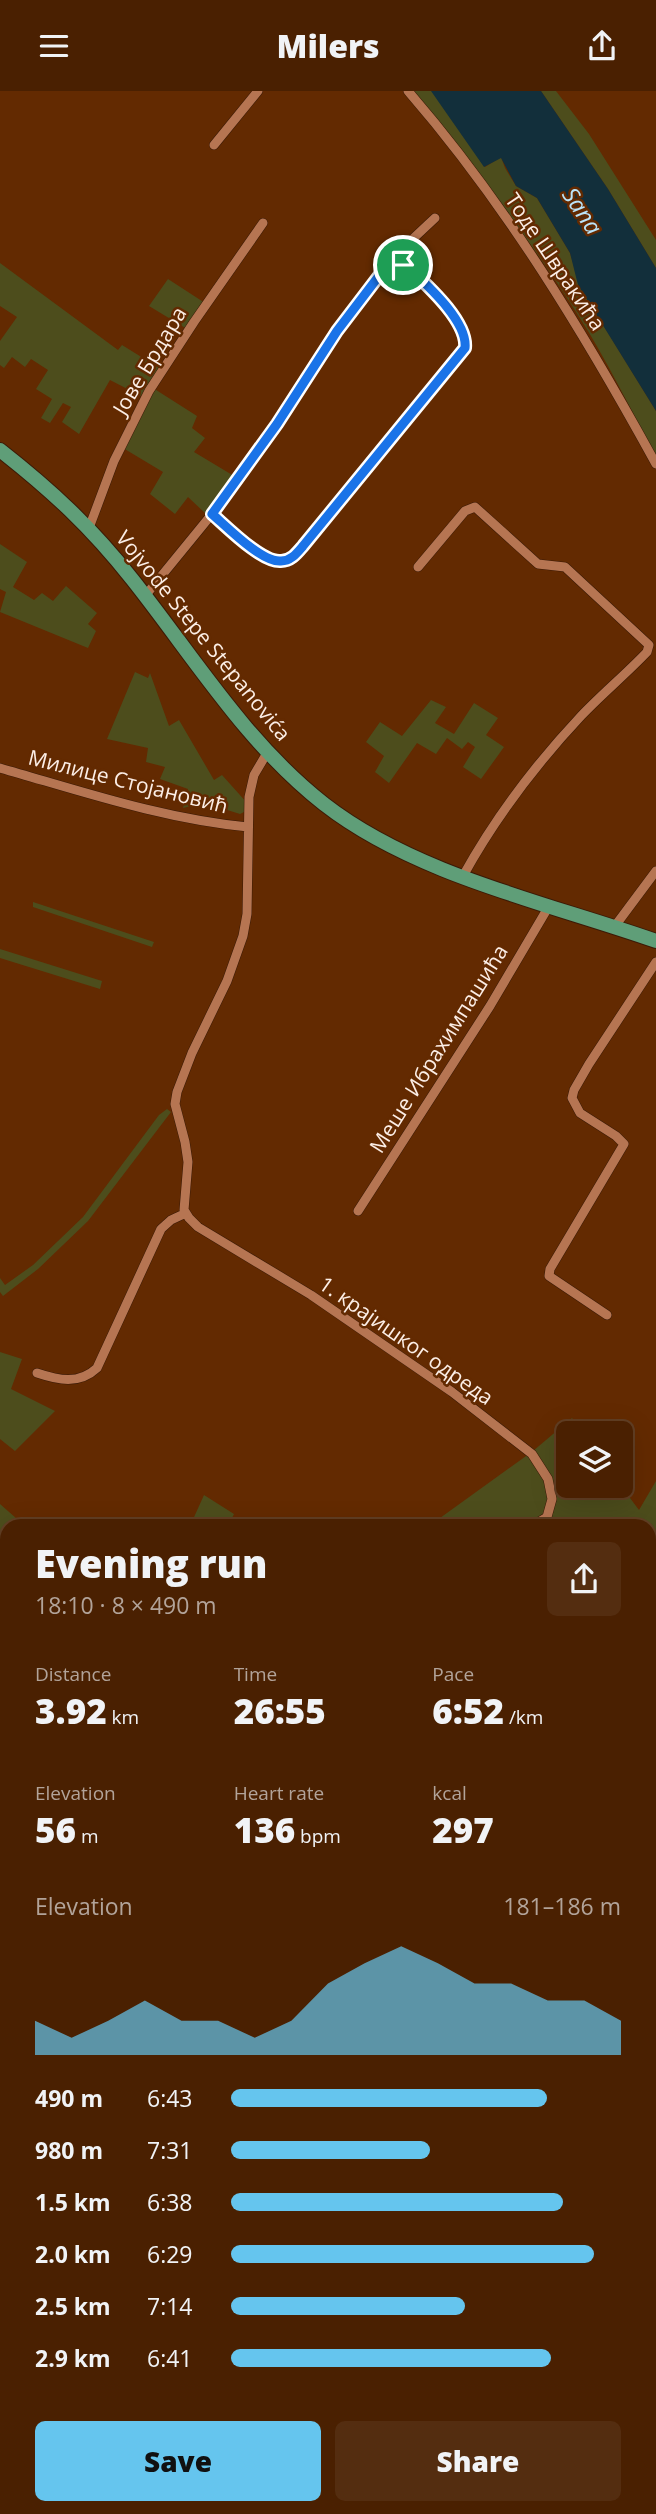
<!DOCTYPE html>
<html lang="en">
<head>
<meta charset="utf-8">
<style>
  :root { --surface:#4a2001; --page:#542d10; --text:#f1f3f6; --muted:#b2a399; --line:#613e23; --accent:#65c5ee }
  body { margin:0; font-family:"Open Sans",sans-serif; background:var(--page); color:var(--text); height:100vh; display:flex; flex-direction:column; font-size:26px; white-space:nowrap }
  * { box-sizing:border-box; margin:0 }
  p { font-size:23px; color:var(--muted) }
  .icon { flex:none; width:38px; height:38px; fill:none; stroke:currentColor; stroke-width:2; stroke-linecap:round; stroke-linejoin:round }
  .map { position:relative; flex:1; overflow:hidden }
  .details { position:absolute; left:0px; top:1428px; width:656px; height:996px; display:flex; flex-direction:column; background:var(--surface); border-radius:21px 21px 0 0; box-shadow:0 7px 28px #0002,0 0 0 2px var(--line) }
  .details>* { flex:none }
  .buttons { position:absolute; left:556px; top:1330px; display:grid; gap:14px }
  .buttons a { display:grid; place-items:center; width:77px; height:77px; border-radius:10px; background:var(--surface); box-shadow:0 7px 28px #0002,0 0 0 2px var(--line); font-size:35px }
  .pin { position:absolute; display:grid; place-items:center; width:60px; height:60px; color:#fff; margin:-30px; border:4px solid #fff; border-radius:50%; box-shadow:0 2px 7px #0007 }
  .round { display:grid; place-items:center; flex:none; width:74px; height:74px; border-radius:10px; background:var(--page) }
  .head { display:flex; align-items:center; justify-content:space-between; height:119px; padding:0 35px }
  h1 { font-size:38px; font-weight:800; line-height:52px }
  .figures { display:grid; grid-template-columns:repeat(3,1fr); gap:10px; height:119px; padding:7px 35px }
  .figures div { display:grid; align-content:center }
  .figures b { font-size:35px; font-weight:800 }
  .figures small { font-size:19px; font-weight:400 }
  .figures p { font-size:19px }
  .chart { height:196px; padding:14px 35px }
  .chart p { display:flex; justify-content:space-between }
  .chart svg { width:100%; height:126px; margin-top:7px; fill:var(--accent); opacity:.7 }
  .primary-button { display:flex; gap:14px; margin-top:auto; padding:14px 35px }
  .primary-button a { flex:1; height:80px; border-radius:10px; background:var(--accent); color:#111; font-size:28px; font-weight:800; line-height:80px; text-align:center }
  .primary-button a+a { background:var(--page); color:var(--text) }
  ul { padding:0 35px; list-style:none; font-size:23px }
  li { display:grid; grid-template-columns:112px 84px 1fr; align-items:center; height:52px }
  li i { height:18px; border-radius:9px; background:var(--accent) }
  header { display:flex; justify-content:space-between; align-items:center; height:91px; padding:0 35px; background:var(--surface); font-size:32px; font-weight:800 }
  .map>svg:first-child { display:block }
  .green { fill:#4d4d1c }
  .water { fill:#122f3b }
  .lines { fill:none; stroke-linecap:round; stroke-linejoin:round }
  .minor-casing { stroke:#3a1a07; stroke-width:10 }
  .primary-casing { stroke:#3a1a07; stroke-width:16 }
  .minor { stroke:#b67552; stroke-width:9 }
  .primary { stroke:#5f9e78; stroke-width:14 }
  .route-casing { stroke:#fff; stroke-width:14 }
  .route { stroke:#1a73e8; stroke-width:9 }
  .labels { text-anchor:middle; stroke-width:5; stroke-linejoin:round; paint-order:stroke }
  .street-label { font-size:21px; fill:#fceee6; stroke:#632a01 }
  .water-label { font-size:23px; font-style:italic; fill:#bae4f9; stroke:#632a01 }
</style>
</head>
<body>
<header><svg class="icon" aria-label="menu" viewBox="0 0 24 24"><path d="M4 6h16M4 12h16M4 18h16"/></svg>Milers<svg class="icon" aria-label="share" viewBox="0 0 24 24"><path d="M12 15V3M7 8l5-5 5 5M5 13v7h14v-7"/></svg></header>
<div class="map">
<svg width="656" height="2423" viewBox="0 0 656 2423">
  <rect width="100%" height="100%" fill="#632a01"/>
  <path class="green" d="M411,0H435L466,35L485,76L501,66L505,77L516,95L537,107L570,162L581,198L656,320V365C630,318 607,269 578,224C528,145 471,72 411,0Z
    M541,0H556L589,43L656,149V177L608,98Z
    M0,172L118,259L122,254L164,280L153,297L197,325L192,337L205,347L194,361L234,385L206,423L188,406L175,423L150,403L163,381L123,357L143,306L110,289L79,343L62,331L71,316L63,312L50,332L41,327L52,308L36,298L48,279L31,268L25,276L12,266L4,277L0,274V250L17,226L0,215Z
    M168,188L205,212L187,238L149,215Z
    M0,453L27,471L13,496L34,509L42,502L53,510L66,495L97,522L88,533L96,540L88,557L0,521L6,501L0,498Z
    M135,581L148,587L150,582L169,635L179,629L214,689L222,684L248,713L246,720L240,723L205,712L183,717L188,698L160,688L165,676L146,671L148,657L107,648Z
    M431,609L446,616L435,632L454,643L474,612L498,627L486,644L504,656L481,688L463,676L475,656L468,651L462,658L447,647L436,663L417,652L389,692L375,681L384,665L366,651L380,631L402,645Z
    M33,811L154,851L152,856L33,816Z
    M0,858L102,890L100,898L0,867Z
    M167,1018L171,1021L88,1130L38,1178L3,1205L0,1201V1187L5,1194L33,1174L83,1126L159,1024Z
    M0,1261L22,1268L11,1298L55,1320L15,1360L0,1348Z
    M572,1327L583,1342H569V1395H621L639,1419L656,1390V1517L649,1528V1435H445L440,1427L533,1360Z
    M204,1404L234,1423L228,1435H190Z
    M0,1413L25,1435H7V1526L0,1522Z
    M7,1716V2007L0,2008V1728Z
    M117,2417H232V2423H150Z
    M278,2417H410L407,2423H277Z"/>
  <path class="water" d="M431,0H541L608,98L656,177V320L578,194L570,162L537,107L516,95L501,67L484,76Z"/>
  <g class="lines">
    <defs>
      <path id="minor" d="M408,0C506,113 584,242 656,373
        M214,54L258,0
        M212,423C231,439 264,477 291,468L461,264L466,251C460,227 424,186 403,174L385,177
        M89,437L114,370L149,300L194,231L263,132
        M418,476L465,420L475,416L538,473L565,476L649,554L647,561C626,583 602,603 581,625C536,673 495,727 463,785
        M145,505L212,423L277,333L337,240L403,157L435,127
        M267,662L254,684L249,706L247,823L243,845L227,890L192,962L177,1001L175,1013L185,1051L188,1071L184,1119L189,1127L198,1136L311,1204L452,1301L532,1363L548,1388L552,1408L547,1426L532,1435
        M0,677C81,700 163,728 248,736
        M615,835L656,780
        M358,1120L490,915L549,815
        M607,1224L549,1185L550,1178L624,1053L616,1045L580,1022L572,1007L574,999L589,973L656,871
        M37,1282C58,1289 79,1294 97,1277L161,1138L171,1129L186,1122"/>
      <path id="primary" d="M0,359C51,399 91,436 132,488C194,566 245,651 324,713C415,784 548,812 656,850"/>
    </defs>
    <use href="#minor" class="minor-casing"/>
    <use href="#primary" class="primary-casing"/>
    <use href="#minor" class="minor"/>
    <use href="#primary" class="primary"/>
  </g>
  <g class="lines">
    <defs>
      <path id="route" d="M395,174H403L410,178C428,195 468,231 465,257L303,455C297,462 291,470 281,470C262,472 226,435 212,423L277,333L337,240L385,177Z"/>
    </defs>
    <use href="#route" class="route-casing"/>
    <use href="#route" class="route"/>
  </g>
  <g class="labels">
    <g class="street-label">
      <text transform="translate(555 171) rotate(56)" y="7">Тоде Швракића</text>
      <text transform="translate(150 270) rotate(-59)" y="7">Јове Брдара</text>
      <text transform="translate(203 545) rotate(51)" y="7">Vojvode Stepe Stepanovića</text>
      <text transform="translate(128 691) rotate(14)" y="7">Милице Стојановић</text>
      <text transform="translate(439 958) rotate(-58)" y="7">Меше Ибрахимпашића</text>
      <text transform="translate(406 1250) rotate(35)" y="7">1. крајишког одреда</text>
    </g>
    <g class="water-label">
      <text transform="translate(582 120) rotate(56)" y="8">Sana</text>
    </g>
  </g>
</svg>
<div class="buttons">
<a><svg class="icon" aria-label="layers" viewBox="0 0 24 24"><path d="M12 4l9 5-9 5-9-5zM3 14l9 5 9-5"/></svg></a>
</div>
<div class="pin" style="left:403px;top:174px;background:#1e9e55"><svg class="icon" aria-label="arrive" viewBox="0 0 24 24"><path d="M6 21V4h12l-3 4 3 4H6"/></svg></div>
<section class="details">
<div class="head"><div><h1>Evening run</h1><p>18:10 · 8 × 490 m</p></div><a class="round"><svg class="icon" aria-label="share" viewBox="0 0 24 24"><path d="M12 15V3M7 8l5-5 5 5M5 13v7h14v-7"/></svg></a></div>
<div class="figures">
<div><p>Distance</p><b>3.92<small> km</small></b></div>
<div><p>Time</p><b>26:55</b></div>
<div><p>Pace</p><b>6:52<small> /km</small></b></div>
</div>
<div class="figures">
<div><p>Elevation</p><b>56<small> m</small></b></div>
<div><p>Heart rate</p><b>136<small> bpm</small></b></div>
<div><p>kcal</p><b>297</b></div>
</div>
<div class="chart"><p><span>Elevation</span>181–186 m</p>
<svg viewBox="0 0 160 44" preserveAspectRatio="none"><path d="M0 44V32L10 38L20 32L30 25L40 32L50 32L60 38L70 32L80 19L90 12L100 6L110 12L120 19L130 19L140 25L150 25L160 32V44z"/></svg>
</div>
<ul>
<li><b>490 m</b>6:43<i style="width:81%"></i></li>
<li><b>980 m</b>7:31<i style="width:51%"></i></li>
<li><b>1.5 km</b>6:38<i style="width:85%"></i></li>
<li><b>2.0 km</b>6:29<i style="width:93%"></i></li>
<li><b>2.5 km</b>7:14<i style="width:60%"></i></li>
<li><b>2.9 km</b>6:41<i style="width:82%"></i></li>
</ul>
<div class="primary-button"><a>Save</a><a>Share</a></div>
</section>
</div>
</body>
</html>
